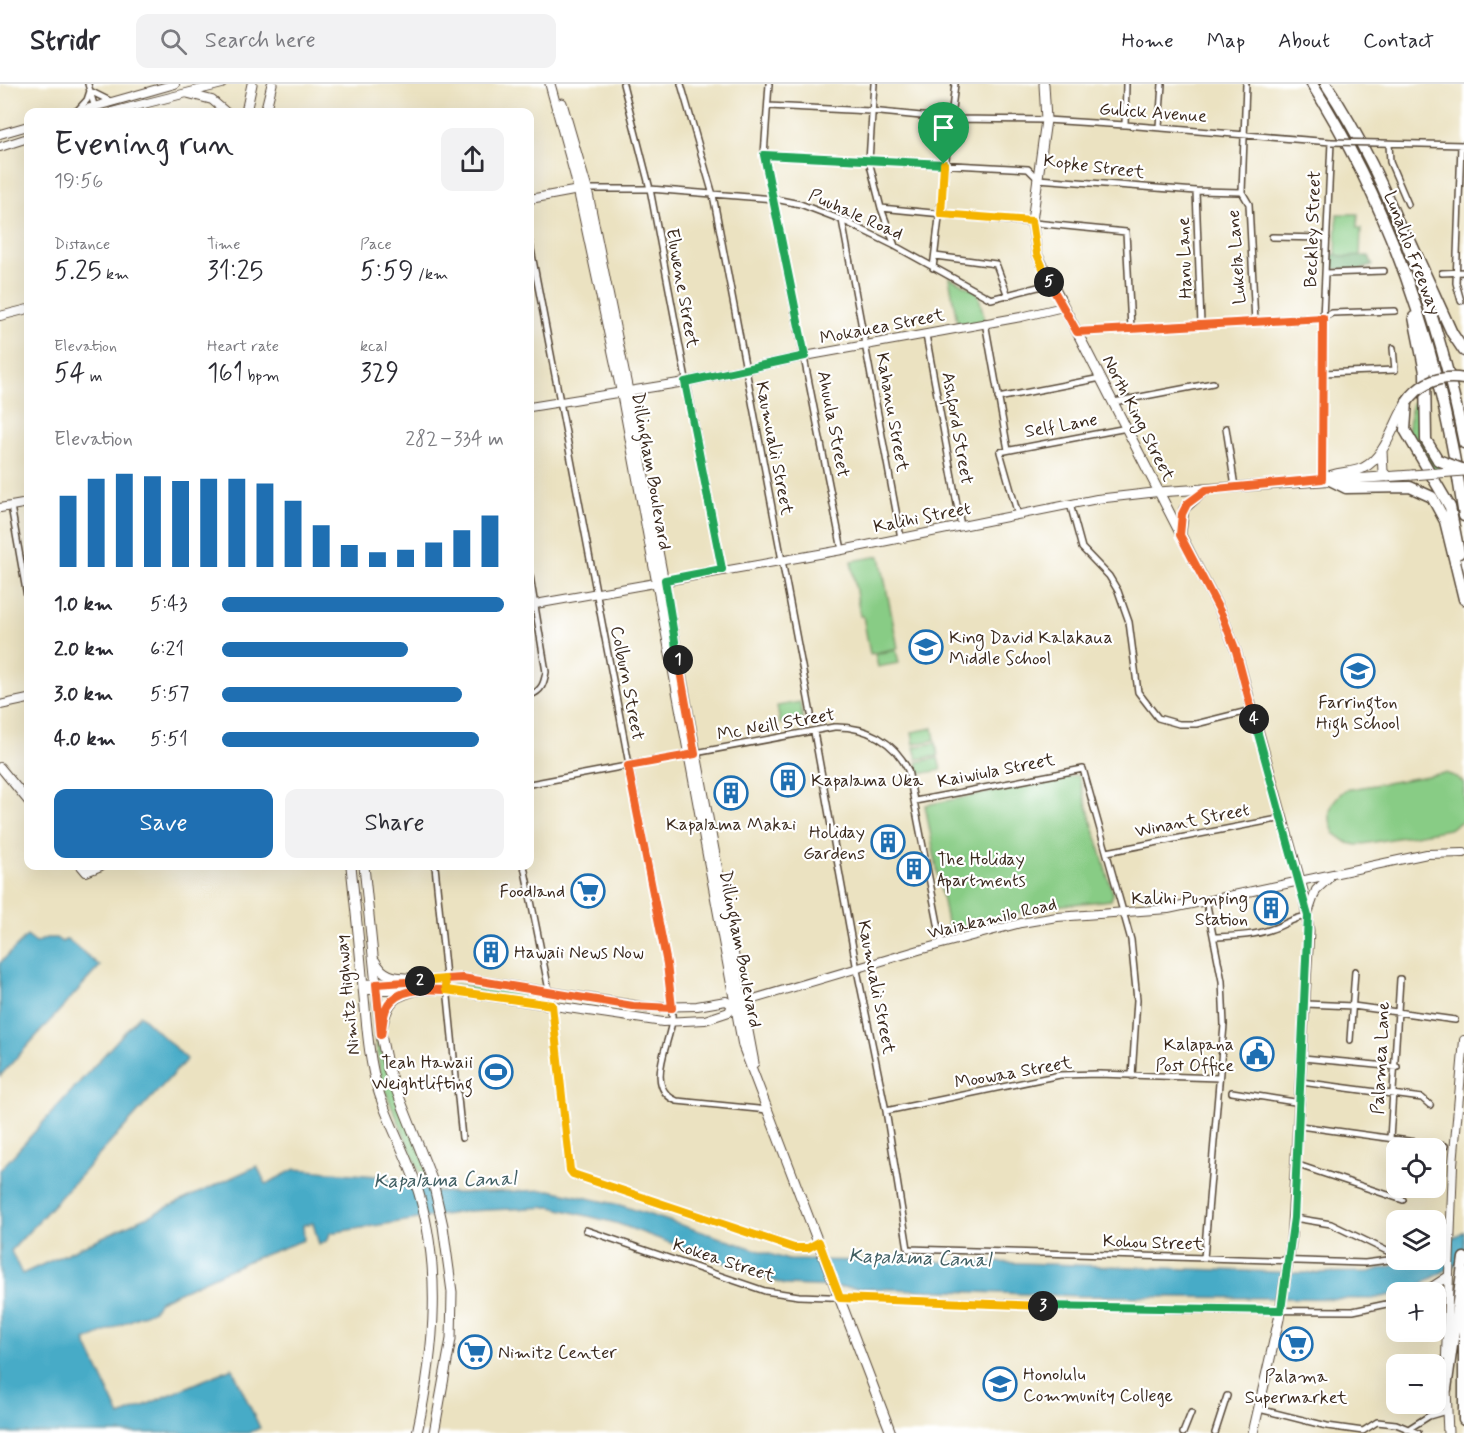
<!DOCTYPE html>
<html lang="en">
<head>
<meta charset="utf-8">
<style>
  :root { --surface:#fff; --page:#f2f2f3; --text:#2b2b33; --muted:#7c7c81; --line:#e1e1e2; --accent:#1f6fb2 }
  body { margin:0; font-family:Mynerve,sans-serif; background:var(--page); color:var(--text); height:100vh; display:flex; flex-direction:column; font-size:22px; white-space:nowrap }
  * { box-sizing:border-box; margin:0 }
  p { font-size:20px; color:var(--muted) }
  .icon { flex:none; width:33px; height:33px; fill:none; stroke:currentColor; stroke-width:2; stroke-linecap:round; stroke-linejoin:round }
  .map { position:relative; flex:1; overflow:hidden }
  .drawer { position:absolute; left:24px; top:24px; width:510px; height:762px; display:flex; flex-direction:column; background:var(--surface); border-radius:12px; box-shadow:0 6px 24px #0002 }
  .drawer>* { flex:none }
  .fabs { position:absolute; left:1386px; top:1054px; display:grid; gap:12px }
  .fabs a { display:grid; place-items:center; width:60px; height:60px; border-radius:12px; background:var(--surface); box-shadow:0 6px 24px #0002; font-size:30px }
  .pin { position:absolute; display:grid; place-items:center; width:51px; height:51px; color:#fff; margin:-62px -26px; border-radius:50% 50% 50% 0; rotate:-45deg; box-shadow:0 0 6px #0007 }
  .pin .icon { rotate:45deg }
  .km { position:absolute; width:30px; height:30px; margin:-15px; border-radius:50%; background:#222; color:#fff; font-size:16px; line-height:30px; text-align:center }
  .round { display:grid; place-items:center; flex:none; width:63px; height:63px; border-radius:12px; background:var(--page) }
  .headline { display:flex; align-items:center; justify-content:space-between; height:102px; padding:0 30px }
  h1 { font-size:33px; font-weight:600; line-height:45px }
  .metrics { display:grid; grid-template-columns:repeat(3,1fr); gap:9px; height:102px; padding:6px 30px }
  .metrics div { display:grid; align-content:center }
  .metrics b { font-size:26px; font-weight:600 }
  .metrics small { font-size:16px; font-weight:400 }
  .metrics p { font-size:16px }
  .chart { height:168px; padding:12px 30px }
  .chart p { display:flex; justify-content:space-between }
  .chart svg { width:100%; height:108px; margin-top:6px; stroke:var(--accent); stroke-width:6 }
  .cta { display:flex; gap:12px; margin-top:auto; padding:12px 30px }
  .cta a { flex:1; height:69px; border-radius:12px; background:var(--accent); color:#fff; font-size:24px; font-weight:600; line-height:69px; text-align:center }
  .cta a+a { background:var(--page); color:var(--text) }
  ul { padding:0 30px; list-style:none; font-size:20px }
  li { display:grid; grid-template-columns:96px 72px 1fr; align-items:center; height:45px }
  li i { height:15px; border-radius:8px; background:var(--accent) }
  header { display:flex; align-items:center; gap:36px; box-sizing:border-box; height:84px; padding:0 30px; background:var(--surface); border-bottom:2px solid var(--line) }
  header strong { font-size:28px }
  nav { display:flex; gap:33px; margin-inline-start:auto; font-size:21px }
  .search { width:420px; height:54px; background:var(--page); display:flex; align-items:center; gap:15px; box-sizing:border-box; padding:0 21px; border-radius:12px; color:var(--muted); font-size:22px }
  .map>svg:first-child { display:block }
  .green { fill:#88cc85; stroke:#627b52; stroke-width:1.5 }
  .forest { fill:#6eb072; stroke:#546d48; stroke-width:1.5 }
  .water { fill:#47abc7; stroke:#416a72; stroke-width:1.5 }
  .lines { fill:none; stroke-linecap:round; stroke-linejoin:round }
  .street-casing { stroke:#554636; stroke-width:8 }
  .secondary-casing { stroke:#554636; stroke-width:10 }
  .primary-casing { stroke:#554636; stroke-width:11 }
  .highway-casing { stroke:#554636; stroke-width:13 }
  .street { stroke:#fff; stroke-width:5 }
  .secondary { stroke:#fff; stroke-width:8 }
  .primary { stroke:#fff; stroke-width:9 }
  .highway { stroke:#fff; stroke-width:10 }
  .street-bridge-casing { stroke:#554636; stroke-width:8; stroke-linecap:butt }
  .primary-bridge-casing { stroke:#554636; stroke-width:11; stroke-linecap:butt }
  .highway-bridge-casing { stroke:#554636; stroke-width:13; stroke-linecap:butt }
  .street-bridge { stroke:#fff; stroke-width:5 }
  .primary-bridge { stroke:#fff; stroke-width:9 }
  .highway-bridge { stroke:#fff; stroke-width:10 }
  .split-1-casing { stroke:#fff; stroke-width:12 }
  .split-2-casing { stroke:#fff; stroke-width:12 }
  .split-3-casing { stroke:#fff; stroke-width:12 }
  .split-4-casing { stroke:#fff; stroke-width:12 }
  .split-5-casing { stroke:#fff; stroke-width:12 }
  .split-6-casing { stroke:#fff; stroke-width:12 }
  .split-1 { stroke:#22a559; stroke-width:8 }
  .split-2 { stroke:#f0652b; stroke-width:8 }
  .split-3 { stroke:#f5b400; stroke-width:8 }
  .split-4 { stroke:#22a559; stroke-width:8 }
  .split-5 { stroke:#f0652b; stroke-width:8 }
  .split-6 { stroke:#f5b400; stroke-width:8 }
  .labels { text-anchor:middle; stroke-width:4.5; stroke-linejoin:round; paint-order:stroke }
  .street-label { font-size:18px; fill:#3b2a1e; stroke:#fff }
  .poi-label { font-size:18px; fill:#3b2a1e; stroke:#fff; text-anchor:start }
  .water-label { font-size:20px; font-style:italic; fill:#405e62; stroke:#fff }
</style>
</head>
<body>
<header>
<strong>Stridr</strong>
<div class="search"><svg class="icon" aria-label="search" viewBox="0 0 24 24"><circle cx="10" cy="10" r="6"/><path d="M15 15l6 6"/></svg>Search here</div>
<nav><a>Home</a><a>Map</a><a>About</a><a>Contact</a></nav>
</header>
<div class="map">
<svg width="1464" height="1349" viewBox="0 0 1464 1349">
  <rect width="100%" height="100%" fill="#fff"/>
  <filter id="ink" filterUnits="userSpaceOnUse"><feTurbulence type="fractalNoise" baseFrequency=".0167" numOctaves="2"/><feDisplacementMap in="SourceGraphic" scale="12" xChannelSelector="R" yChannelSelector="G"/><feConvolveMatrix kernelMatrix="1 2 1 2 8 2 1 2 1" color-interpolation-filters="sRGB"/></filter>
  <filter id="wash" filterUnits="userSpaceOnUse"><feTurbulence type="fractalNoise" baseFrequency=".008" numOctaves="4" result="noise"/><feDisplacementMap in="SourceGraphic" scale="24" xChannelSelector="R" yChannelSelector="G"/><feGaussianBlur stdDeviation="1.35" result="paint"/><feColorMatrix in="noise" values="0 0 0 0 0 0 0 0 0 0 0 0 0 0 0 0 0 1.4 0 .05"/><feComposite in="paint" operator="in"/></filter>
  <g filter="url(#wash)">
    <rect width="100%" height="100%" fill="#ebe2c1"/>
    <path class="green" d="M1337,130H1358L1357,144H1361L1360,174L1336,173Z
      M949,193L978,208L985,238L958,243Z
      M1423,310C1424,338 1418,368 1444,386L1436,389L1408,347L1412,320Z
      M880,472L898,564L870,570L863,532H860L851,477Z
      M896,566L899,579L878,583L875,570Z
      M800,618L803,636L780,640L777,622Z
      M933,644L935,656L914,660L912,648Z
      M936,659L938,672L917,675L914,663Z
      M938,674L941,686L920,690L917,678Z
      M1445,689L1454,692L1464,699V736L1449,745L1357,761L1348,759L1334,749C1326,731 1329,718 1345,706Z
      M1078,691L1113,810L1111,816L1043,823L954,846L948,844L925,721Z
      M452,900L525,909L526,910L523,914L454,905L451,902Z
      M371,918L374,919L378,958L436,1108L428,1107L381,997Z"/>
    <path class="forest" d="M1335,170L1344,173L1369,172L1373,181L1361,186L1334,185L1329,180L1330,173Z"/>
    <path class="water" d="M27,852L36,859L46,854H56L62,858L67,855L100,882L0,992V879Z
      M140,931L187,975L11,1167L22,1190L257,1082L266,1100L295,1085L377,1092L410,1100L428,1107L458,1109L550,1106L620,1121L788,1176L990,1178L1300,1189L1369,1188L1415,1176H1436V1165L1464,1147V1176L1407,1208L1372,1215L1081,1212L785,1201L616,1139L551,1123L468,1127L330,1149L328,1156L319,1161L313,1139L303,1141L304,1156L248,1177L159,1217L154,1226L85,1257L120,1332L232,1284L260,1344L249,1349H0V1086Z"/>
  </g>
  <g filter="url(#ink)">
    <g class="lines">
      <defs>
        <path id="street" d="M88,0L96,28
          M623,0L650,105L722,485
          M681,0L713,111L811,630
          M769,0L764,71L842,466
          M874,0L869,77L881,124L895,162
          M92,8L110,17
          M768,22L870,27L952,35L1046,36L1125,41L1331,58L1323,234L1322,395
          M77,27L87,16L90,7
          M1125,41L1126,0
          M1159,43L1162,0
          M1379,59L1464,61
          M1389,60L1390,78L1408,120
          M764,71L1028,85L1038,95L1196,107L1242,108
          M587,105H650L775,115L800,120L842,136L895,162L991,215L1050,200
          M1196,107L1201,240
          M1242,108L1249,120L1255,238
          M1242,108L1246,0
          M881,124L1126,148L1131,244
          M842,136L901,454
          M1272,153L1327,154
          M530,160L667,880C669,899 673,918 672,937C669,961 644,1004 677,1017L768,1026
          M935,172L996,180L1008,212
          M933,184L955,0
          M1326,189L1384,187
          M1442,189L1464,188
          M1461,217L1456,199L1461,61
          M985,238L1008,366
          M1077,248L1323,234L1332,229L1395,227
          M926,251L961,442
          M1323,289L1395,286L1393,264
          M998,314L1101,294
          M1114,318L1213,299
          M1226,344L1235,403
          M1070,420L1082,464L1109,492L1118,507L1129,538L1138,608L1158,634L1179,640H1196L1252,626
          M11,422L28,518
          M1018,431L1000,368L1127,344
          M530,492L546,588C544,599 542,607 530,611
          M814,648L857,886L886,1027L908,1165L1365,1179L1396,1175
          M530,700L834,643C866,642 894,657 908,686L942,860
          M915,717L1083,685L1131,856L1137,916L1132,992
          M1107,768L1283,734
          M435,782L462,1054
          M524,782L552,921L570,1085L573,1090L794,1164H808L819,1158
          M1214,853C1234,852 1253,852 1272,845C1285,841 1294,833 1308,832
          M1306,920L1353,922L1455,936
          M1350,956L1355,887
          M1303,974L1397,983
          M1301,998L1422,1014L1430,1021
          M1232,1008L1301,1019
          M886,1027L1060,991L1099,990L1219,994
          M1300,1042L1445,1062
          M1390,1055L1400,895
          M1298,1081L1403,1116
          M1294,1134L1331,1140L1389,1168
          M586,1146L765,1207L799,1212L1190,1226L1353,1227L1396,1218
          M1436,1156L1450,1147
          M1204,1174L1224,941L1222,897L1206,816
          M1259,1325L1327,1342L1363,1347L1377,1338L1396,1340L1418,1349
          M1410,1344L1429,1332L1446,1327
          M1183,1349L1191,1329
          M1215,1349L1227,1312"/>
        <path id="secondary" d="M189,10L212,16L226,28
          M76,28L175,0
          M112,28L222,0
          M0,50L28,42
          M0,63L28,54
          M530,115L584,105
          M0,232L28,225
          M530,323L685,298L805,272L1021,233L1063,223
          M0,424L28,419
          M530,521L842,466L1097,415L1158,408
          M0,621L28,615
          M0,683L28,717
          M81,782L86,788L101,782
          M1308,829L1316,806L1329,794
          M363,900L462,894L647,923L697,922L726,917L732,921
          M364,906H446L663,938L705,936L729,928L732,921
          M740,919L919,866L1021,839L1057,833L1168,825L1427,770L1464,769
          M1427,1206L1447,1193
          M1446,1272L1453,1080L1464,956"/>
        <path id="primary" d="M550,0L575,91L621,306L743,962L891,1349
          M1044,0L1046,36L1032,137L1037,170L1222,531L1236,567L1303,807L1309,847L1291,1158L1279,1235L1253,1349
          M562,19L587,105L628,307L754,979
          M246,28L252,0
          M265,28L272,0
          M1382,367L1383,388L1388,393
          M1322,395C1336,387 1349,390 1363,384C1386,373 1394,338 1407,318
          M1158,408L1412,391
          M1181,449L1184,425L1205,406
          M351,782C355,822 360,863 363,904C366,930 367,956 372,981C379,1022 401,1058 415,1097C443,1180 435,1265 417,1349
          M364,782L381,951L388,985L433,1098L443,1142L452,1208L451,1255L434,1349
          M375,877C386,898 402,892 423,896
          M383,940C389,914 396,912 421,905
          M1446,1305L1448,1349"/>
        <path id="highway" d="M1312,0C1396,132 1442,279 1464,432
          M1326,0C1394,103 1440,238 1464,359
          M1408,152L1452,249L1464,267
          M1414,233L1425,288L1426,356L1438,376
          M1407,318L1405,346L1450,423L1459,469
          M1330,396L1346,404L1410,403L1432,413L1445,437L1464,515
          M1464,1217V1336
          M1446,1305L1464,1174"/>
      </defs>
      <use href="#street" class="street-casing"/>
      <use href="#secondary" class="secondary-casing"/>
      <use href="#primary" class="primary-casing"/>
      <use href="#highway" class="highway-casing"/>
      <use href="#street" class="street"/>
      <use href="#secondary" class="secondary"/>
      <use href="#primary" class="primary"/>
      <use href="#highway" class="highway"/>
      <defs>
        <path id="street-bridge" d="M1331,58L1379,59"/>
        <path id="primary-bridge" d="M1412,391L1464,387"/>
        <path id="highway-bridge" d="M1407,318C1421,298 1441,291 1464,295
          M1438,376L1464,386"/>
      </defs>
      <use href="#street-bridge" class="street-bridge-casing"/>
      <use href="#primary-bridge" class="primary-bridge-casing"/>
      <use href="#highway-bridge" class="highway-bridge-casing"/>
      <use href="#street-bridge" class="street-bridge"/>
      <use href="#primary-bridge" class="primary-bridge"/>
      <use href="#highway-bridge" class="highway-bridge"/>
    </g>
  </g>
  <g class="lines" filter="url(#ink)">
    <defs>
      <path id="split-1" d="M678,576L665,496L722,485L685,298L805,272L764,71L944,80"/>
      <path id="split-2" d="M420,897L376,900L381,951C383,942 383,930 387,923C398,903 427,905 446,906L445,895L462,894L633,922L672,924L667,880L628,682L695,670L678,576"/>
      <path id="split-3" d="M420,897L445,895L446,906L552,921L570,1086L573,1090L794,1164H808L819,1158L840,1214L1043,1222"/>
      <path id="split-4" d="M1043,1222L1281,1226L1294,1134L1308,832L1254,635"/>
      <path id="split-5" d="M1049,198L1077,248L1323,234L1322,395L1206,406L1187,420L1182,430L1180,451L1222,531L1236,567L1254,635"/>
      <path id="split-6" d="M944,80L941,130L1032,137L1037,170L1049,198"/>
    </defs>
    <use href="#split-1" class="split-1-casing"/>
    <use href="#split-2" class="split-2-casing"/>
    <use href="#split-3" class="split-3-casing"/>
    <use href="#split-4" class="split-4-casing"/>
    <use href="#split-5" class="split-5-casing"/>
    <use href="#split-6" class="split-6-casing"/>
    <use href="#split-1" class="split-1"/>
    <use href="#split-2" class="split-2"/>
    <use href="#split-3" class="split-3"/>
    <use href="#split-4" class="split-4"/>
    <use href="#split-5" class="split-5"/>
    <use href="#split-6" class="split-6"/>
  </g>
  <defs>
    <symbol id="school-ring" viewBox="-11 -11 22 22"><circle r="9.5" fill="#fff" stroke="#1f6fb2" stroke-width="1.5"/><path d="M0-5L7-2L0 1L-7-2ZM-4 1L0 2.5L4 1V4Q0 6-4 4Z" fill="#1f6fb2"/></symbol>
    <symbol id="building-ring" viewBox="-11 -11 22 22"><circle r="9.5" fill="#fff" stroke="#1f6fb2" stroke-width="1.5"/><path d="M-4-6H4V6H1V3H-1V6H-4ZM-2.5-4.3h1.7v1.8h-1.7ZM.8-4.3h1.7v1.8H.8ZM-2.5-1h1.7V.8h-1.7ZM.8-1h1.7V.8H.8Z" fill="#1f6fb2"/></symbol>
    <symbol id="supermarket-ring" viewBox="-11 -11 22 22"><circle r="9.5" fill="#fff" stroke="#1f6fb2" stroke-width="1.5"/><path d="M-6-5.5h2.5l.6 2H6L4.5 2H-2.5L-4.4-4H-6ZM-1.5 3.2a1.3 1.3 0 1 0 .1 0ZM3 3.2a1.3 1.3 0 1 0 .1 0Z" fill="#1f6fb2"/></symbol>
    <symbol id="civic-ring" viewBox="-11 -11 22 22"><circle r="9.5" fill="#fff" stroke="#1f6fb2" stroke-width="1.5"/><path d="M-.6-6.5H3V-4.5H.6V-3L4-1V1h2V6H-6V1h2V-1L-.6-3ZM-1.2 2.5V6h2.4V2.5Z" fill="#1f6fb2"/></symbol>
    <symbol id="stadium-ring" viewBox="-11 -11 22 22"><circle r="9.5" fill="#fff" stroke="#1f6fb2" stroke-width="1.5"/><path d="M0-5a6.5 5 0 1 0 0 10a6.5 5 0 1 0 0-10ZM-3.5-1.8h7v3.6h-7Z" fill="#1f6fb2"/></symbol>
    <symbol id="university-ring" viewBox="-11 -11 22 22"><circle r="9.5" fill="#fff" stroke="#1f6fb2" stroke-width="1.5"/><path d="M0-5L7-2L0 1L-7-2ZM-4 1L0 2.5L4 1V4Q0 6-4 4Z" fill="#1f6fb2"/></symbol>
  </defs>
  <g fill-rule="evenodd">
    <use href="#school-ring" x="907" y="544" width="38" height="38"/>
    <use href="#school-ring" x="1339" y="568" width="38" height="38"/>
    <use href="#building-ring" x="769" y="677" width="38" height="38"/>
    <use href="#building-ring" x="712" y="690" width="38" height="38"/>
    <use href="#building-ring" x="869" y="739" width="38" height="38"/>
    <use href="#building-ring" x="895" y="766" width="38" height="38"/>
    <use href="#supermarket-ring" x="569" y="788" width="38" height="38"/>
    <use href="#building-ring" x="1252" y="805" width="38" height="38"/>
    <use href="#building-ring" x="472" y="849" width="38" height="38"/>
    <use href="#civic-ring" x="1238" y="951" width="38" height="38"/>
    <use href="#stadium-ring" x="477" y="969" width="38" height="38"/>
    <use href="#supermarket-ring" x="1277" y="1241" width="38" height="38"/>
    <use href="#supermarket-ring" x="456" y="1249" width="38" height="38"/>
    <use href="#university-ring" x="981" y="1281" width="38" height="38"/>
  </g>
  <g class="labels">
    <g class="street-label">
      <text transform="translate(1153 28) rotate(4)" y="6">Gulick Avenue</text>
      <text transform="translate(1094 82) rotate(7)" y="6">Kopke Street</text>
      <text transform="translate(856 130) rotate(24)" y="6">Puuhale Road</text>
      <text transform="translate(1312 145) rotate(-88)" y="6">Beckley Street</text>
      <text transform="translate(1413 169) rotate(69)" y="6">Lunalilo Freeway</text>
      <text transform="translate(1236 173) rotate(-94)" y="6">Lukela Lane</text>
      <text transform="translate(1184 174) rotate(-92)" y="6">Hanu Lane</text>
      <text transform="translate(683 204) rotate(80)" y="6">Eluwene Street</text>
      <text transform="translate(882 242) rotate(-11)" y="6">Mokauea Street</text>
      <text transform="translate(893 328) rotate(80)" y="6">Kahanu Street</text>
      <text transform="translate(1139 334) rotate(63)" y="6">North King Street</text>
      <text transform="translate(834 340) rotate(79)" y="6">Ahuula Street</text>
      <text transform="translate(1061 341) rotate(-10)" y="6">Self Lane</text>
      <text transform="translate(958 344) rotate(80)" y="6">Ashford Street</text>
      <text transform="translate(775 364) rotate(79)" y="6">Kaumualii Street</text>
      <text transform="translate(652 387) rotate(80)" y="6">Dillingham Boulevard</text>
      <text transform="translate(922 433) rotate(-11)" y="6">Kalihi Street</text>
      <text transform="translate(628 599) rotate(79)" y="6">Colburn Street</text>
      <text transform="translate(776 640) rotate(-10)" y="6">Mc Neill Street</text>
      <text transform="translate(996 686) rotate(-11)" y="6">Kaiwiula Street</text>
      <text transform="translate(1192 736) rotate(-11)" y="6">Winant Street</text>
      <text transform="translate(992 834) rotate(-13)" y="6">Waiakamilo Road</text>
      <text transform="translate(741 865) rotate(79)" y="6">Dillingham Boulevard</text>
      <text transform="translate(877 903) rotate(79)" y="6">Kaumualii Street</text>
      <text transform="translate(347 911) rotate(-96)" y="6">Nimitz Highway</text>
      <text transform="translate(1380 974) rotate(-87)" y="6">Palamea Lane</text>
      <text transform="translate(1013 988) rotate(-10)" y="6">Moowaa Street</text>
      <text transform="translate(1153 1158) rotate(2)" y="6">Kohou Street</text>
      <text transform="translate(724 1176) rotate(18)" y="6">Kokea Street</text>
    </g>
    <g class="poi-label">
      <text x="949" y="559">King David Kalakaua<tspan x="949" dy="21">Middle School</tspan></text>
      <text x="1358" y="624" text-anchor="middle">Farrington<tspan x="1358" dy="21">High School</tspan></text>
      <text x="811" y="702">Kapalama Uka</text>
      <text x="731" y="746" text-anchor="middle">Kapalama Makai</text>
      <text x="865" y="754" text-anchor="end">Holiday<tspan x="865" dy="21">Gardens</tspan></text>
      <text x="937" y="781">The Holiday<tspan x="937" dy="21">Apartments</tspan></text>
      <text x="565" y="813" text-anchor="end">Foodland</text>
      <text x="1248" y="820" text-anchor="end">Kalihi Pumping<tspan x="1248" dy="21">Station</tspan></text>
      <text x="514" y="874">Hawaii News Now</text>
      <text x="1234" y="966" text-anchor="end">Kalapana<tspan x="1234" dy="21">Post Office</tspan></text>
      <text x="473" y="984" text-anchor="end">Teah Hawaii<tspan x="473" dy="21">Weightlifting</tspan></text>
      <text x="498" y="1274">Nimitz Center</text>
      <text x="1023" y="1296">Honolulu<tspan x="1023" dy="21">Community College</tspan></text>
      <text x="1296" y="1298" text-anchor="middle">Palama<tspan x="1296" dy="21">Supermarket</tspan></text>
    </g>
    <g class="water-label">
      <text transform="translate(445 1095) rotate(-1)" y="7">Kapalama Canal</text>
      <text transform="translate(920 1173) rotate(2)" y="7">Kapalama Canal</text>
    </g>
  </g>
</svg>
<div class="fabs">
<a><svg class="icon" aria-label="locate" viewBox="0 0 24 24"><circle cx="12" cy="12" r="6"/><path d="M12 2v4M12 18v4M2 12h4M18 12h4"/></svg></a>
<a><svg class="icon" aria-label="layers" viewBox="0 0 24 24"><path d="M12 4l9 5-9 5-9-5zM3 14l9 5 9-5"/></svg></a>
<a>+</a>
<a>−</a>
</div>
<div class="pin" style="left:944px;top:80px;background:#1e9e55"><svg class="icon" aria-label="arrive" viewBox="0 0 24 24"><path d="M6 21V4h12l-3 4 3 4H6"/></svg></div>
<b class="km" style="left:678px;top:576px">1</b>
<b class="km" style="left:420px;top:897px">2</b>
<b class="km" style="left:1043px;top:1222px">3</b>
<b class="km" style="left:1254px;top:635px">4</b>
<b class="km" style="left:1049px;top:198px">5</b>
<section class="drawer">
<div class="headline"><div><h1>Evening run</h1><p>19:56</p></div><a class="round"><svg class="icon" aria-label="share" viewBox="0 0 24 24"><path d="M12 15V3M7 8l5-5 5 5M5 13v7h14v-7"/></svg></a></div>
<div class="metrics">
<div><p>Distance</p><b>5.25<small> km</small></b></div>
<div><p>Time</p><b>31:25</b></div>
<div><p>Pace</p><b>5:59<small> /km</small></b></div>
</div>
<div class="metrics">
<div><p>Elevation</p><b>54<small> m</small></b></div>
<div><p>Heart rate</p><b>161<small> bpm</small></b></div>
<div><p>kcal</p><b>329</b></div>
</div>
<div class="chart"><p><span>Elevation</span>282–334 m</p>
<svg viewBox="0 0 160 44" preserveAspectRatio="none"><path d="M5 44V15M15 44V8M25 44V6M35 44V7M45 44V9M55 44V8M65 44V8M75 44V10M85 44V17M95 44V27M105 44V35M115 44V38M125 44V37M135 44V34M145 44V29M155 44V23"/></svg>
</div>
<ul>
<li><b>1.0 km</b>5:43<i style="width:100%"></i></li>
<li><b>2.0 km</b>6:21<i style="width:66%"></i></li>
<li><b>3.0 km</b>5:57<i style="width:85%"></i></li>
<li><b>4.0 km</b>5:51<i style="width:91%"></i></li>
</ul>
<div class="cta"><a>Save</a><a>Share</a></div>
</section>
</div>
</body>
</html>
